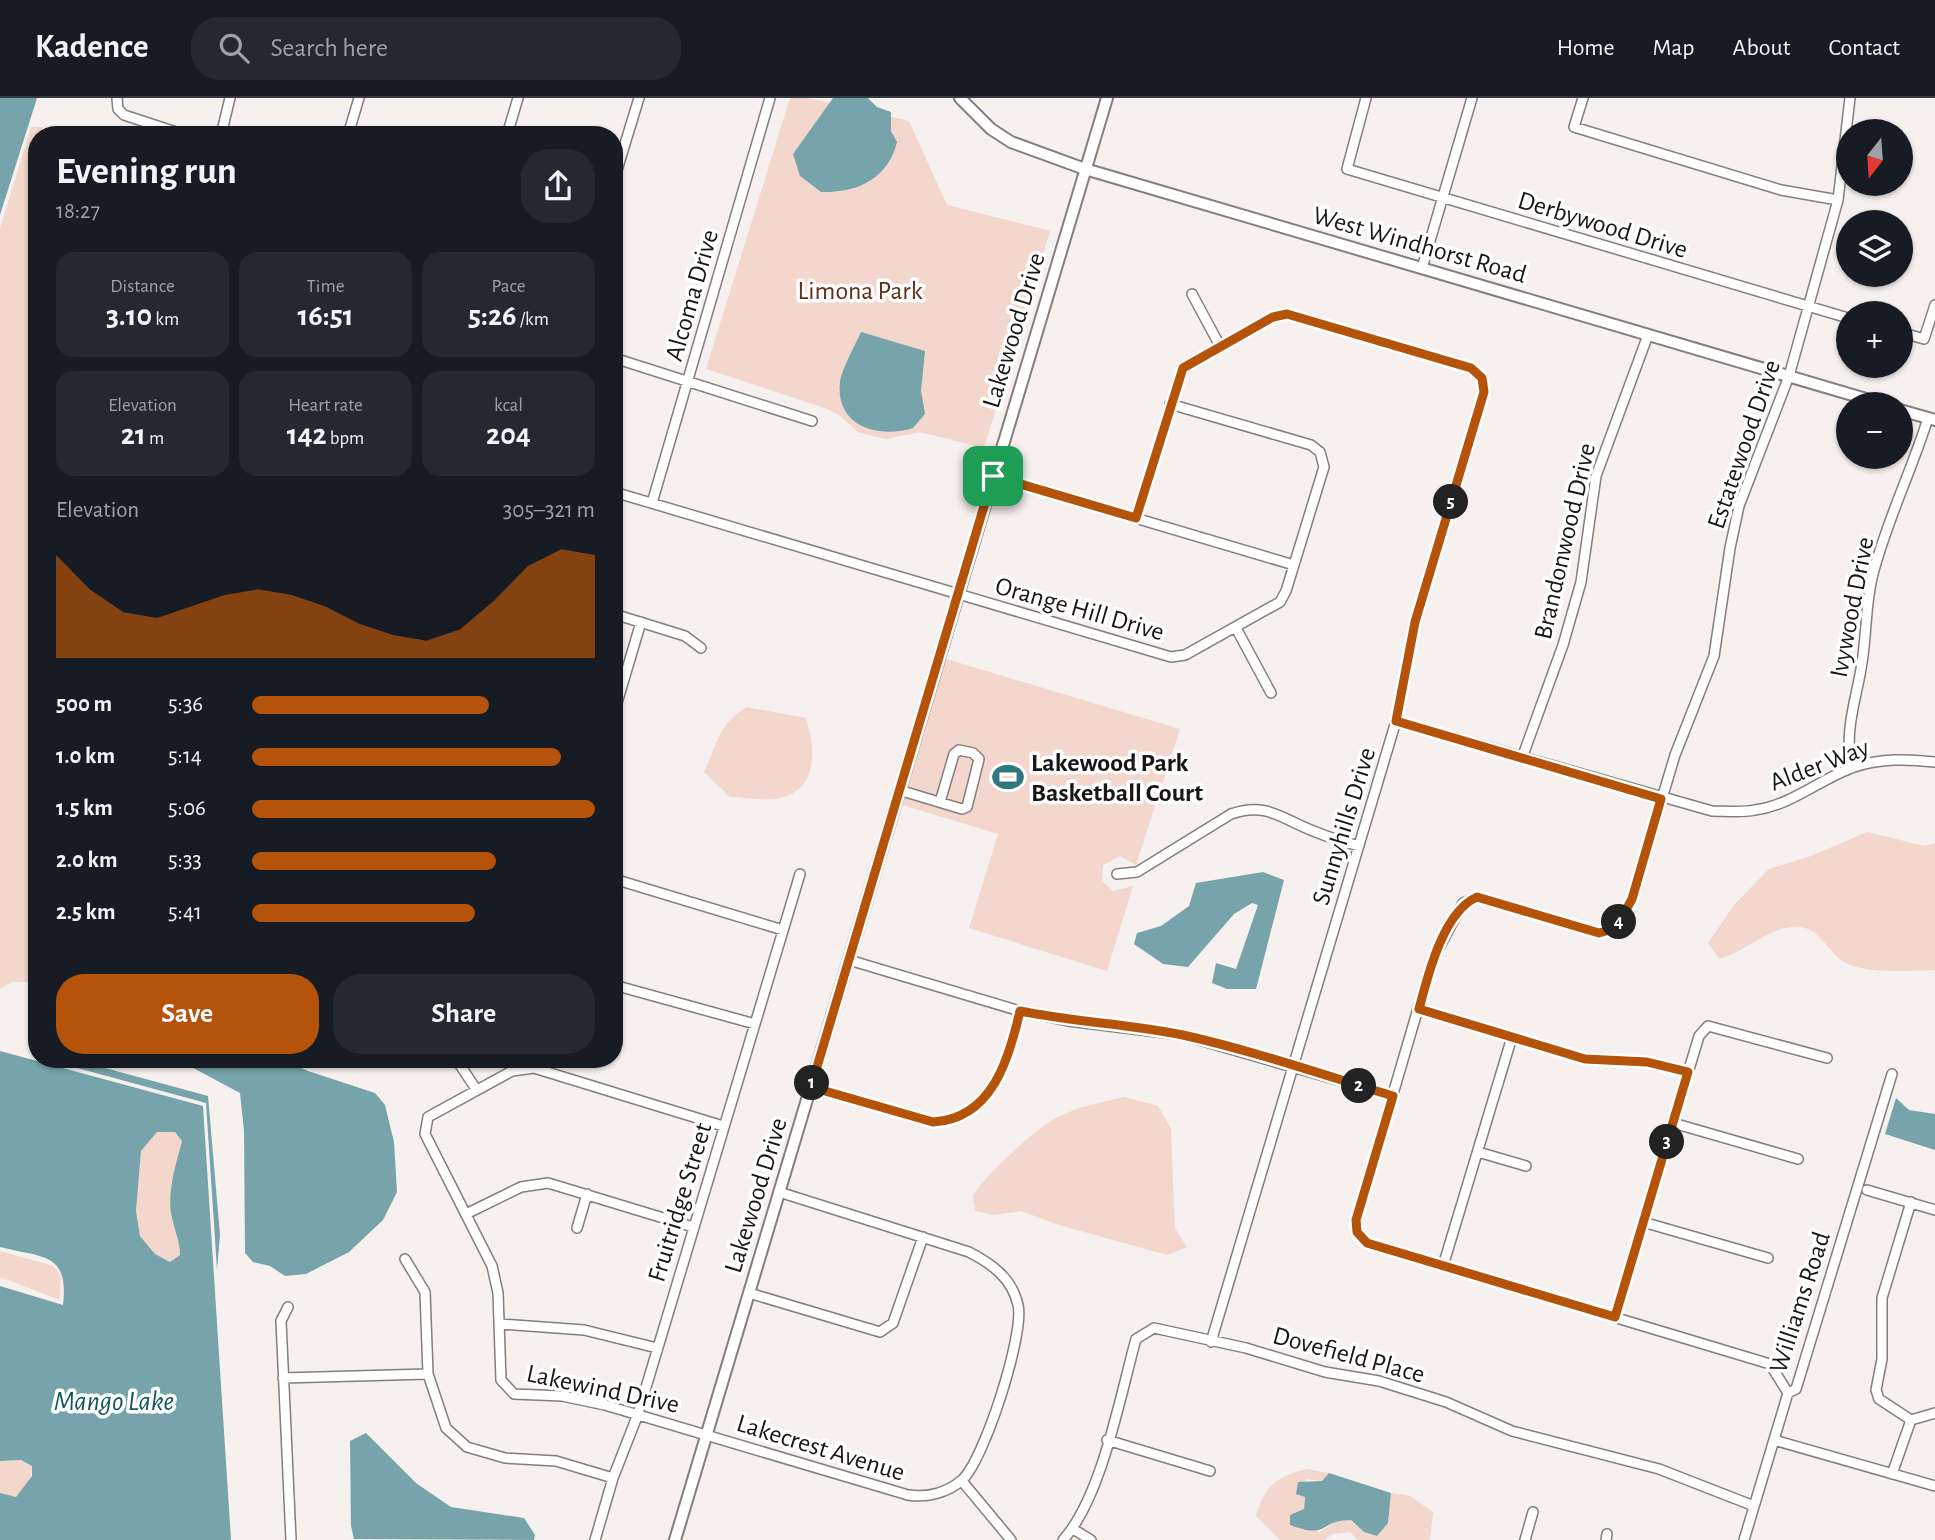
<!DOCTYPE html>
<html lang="en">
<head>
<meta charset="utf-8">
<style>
  :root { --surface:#171b24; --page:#242831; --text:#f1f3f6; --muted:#9ea1a6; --line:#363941; --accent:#b45309 }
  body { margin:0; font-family:"Alegreya Sans",sans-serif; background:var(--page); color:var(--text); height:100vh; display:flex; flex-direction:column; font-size:26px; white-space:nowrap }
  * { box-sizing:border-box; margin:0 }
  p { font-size:23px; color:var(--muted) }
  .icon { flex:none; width:38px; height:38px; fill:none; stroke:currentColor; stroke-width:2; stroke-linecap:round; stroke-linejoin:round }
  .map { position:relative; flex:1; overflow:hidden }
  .details { position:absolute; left:28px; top:28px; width:595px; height:942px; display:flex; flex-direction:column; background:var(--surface); border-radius:28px; box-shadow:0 2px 5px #0004 }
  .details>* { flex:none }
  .needle { width:46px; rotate:197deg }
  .fabs { position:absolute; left:1836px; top:21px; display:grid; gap:14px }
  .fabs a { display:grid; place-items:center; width:77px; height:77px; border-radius:50%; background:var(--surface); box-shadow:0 2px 5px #0004; font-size:35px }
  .pin { position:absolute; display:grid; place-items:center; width:60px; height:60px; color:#fff; margin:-30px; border-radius:14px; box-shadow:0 4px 10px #0006 }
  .km { position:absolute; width:35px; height:35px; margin:-18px; border-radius:50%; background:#222; color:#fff; font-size:19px; line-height:35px; text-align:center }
  .round { display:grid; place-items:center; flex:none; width:74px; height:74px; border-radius:28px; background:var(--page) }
  .head { display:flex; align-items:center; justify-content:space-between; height:119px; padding:0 28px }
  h1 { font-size:38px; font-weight:700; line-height:52px }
  .stats { display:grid; grid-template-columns:repeat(3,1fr); gap:10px; height:119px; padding:7px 28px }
  .stats div { display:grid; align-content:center; border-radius:18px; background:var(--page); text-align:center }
  .stats b { font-size:30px; font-weight:700 }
  .stats small { font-size:19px; font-weight:400 }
  .stats p { font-size:19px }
  .chart { height:196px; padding:14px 28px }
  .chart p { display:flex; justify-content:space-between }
  .chart svg { width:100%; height:126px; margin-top:7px; fill:var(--accent); opacity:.7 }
  .primary-button { display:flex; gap:14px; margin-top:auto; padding:14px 28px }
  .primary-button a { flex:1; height:80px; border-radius:28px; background:var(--accent); color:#fff; font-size:28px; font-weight:700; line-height:80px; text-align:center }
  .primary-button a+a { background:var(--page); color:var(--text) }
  ul { padding:0 28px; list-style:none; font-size:23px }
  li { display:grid; grid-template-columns:112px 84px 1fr; align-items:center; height:52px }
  li i { height:18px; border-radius:9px; background:var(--accent) }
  header { display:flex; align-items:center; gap:42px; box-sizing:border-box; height:98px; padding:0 35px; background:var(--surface); border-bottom:2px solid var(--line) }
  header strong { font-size:33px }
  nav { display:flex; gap:38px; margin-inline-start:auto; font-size:24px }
  .search { width:490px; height:63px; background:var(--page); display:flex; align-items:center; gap:18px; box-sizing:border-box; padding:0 24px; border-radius:28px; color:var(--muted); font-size:26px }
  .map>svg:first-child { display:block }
  .green { fill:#f3d7cd }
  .water { fill:#76a4aa; fill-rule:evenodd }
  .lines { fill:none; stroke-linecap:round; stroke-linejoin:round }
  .minor-casing { stroke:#847e7c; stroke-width:12 }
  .tertiary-casing { stroke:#847e7c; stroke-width:14 }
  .minor { stroke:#fff; stroke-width:9 }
  .tertiary { stroke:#fff; stroke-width:10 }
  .route-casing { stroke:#fff; stroke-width:14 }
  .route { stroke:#b45309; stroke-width:9 }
  .labels { text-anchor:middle; stroke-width:7; stroke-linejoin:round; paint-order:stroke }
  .street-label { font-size:26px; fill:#181615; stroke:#fff }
  .park-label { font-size:26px; fill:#63301c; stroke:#fff }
  .poi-label { font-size:26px; font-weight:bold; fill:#181615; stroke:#fff; text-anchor:start }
  .water-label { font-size:28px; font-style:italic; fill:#13565e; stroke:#fff }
</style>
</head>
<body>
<header>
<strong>Kadence</strong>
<div class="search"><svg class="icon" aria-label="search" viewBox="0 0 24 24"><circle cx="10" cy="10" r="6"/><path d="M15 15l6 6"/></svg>Search here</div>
<nav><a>Home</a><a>Map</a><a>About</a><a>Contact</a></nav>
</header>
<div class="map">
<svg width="1935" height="1442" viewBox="0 0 1935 1442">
  <rect width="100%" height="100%" fill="#f6f0ee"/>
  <path class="green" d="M790,0H809L909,23L947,107L1050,133L984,350L920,334L886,341L858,334L839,317L825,310L706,271Z
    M31,29H43L41,37H37V884H12L0,891V130Z
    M943,560L1180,631L1136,767L1120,758L1103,767L1102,783L1113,793L1133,788L1107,873L969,830L998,736L899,706Z
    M747,609L806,620C815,650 820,690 780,700C766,704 745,699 730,699L704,674C718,645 718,626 747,609Z
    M1867,734L1925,748L1935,745V872C1912,873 1863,876 1844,864C1826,853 1819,826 1792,829C1764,832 1746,854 1719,861L1708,845L1734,807L1769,771L1811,758Z
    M1124,999L1158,1008L1171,1031L1175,1130L1187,1149L1167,1157L1059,1127L1021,1113L994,1117L975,1113L973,1097C986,1077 1036,1030 1056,1020C1077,1009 1101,1004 1124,999Z
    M157,1034H175L182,1043C176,1065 166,1097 172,1120C176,1134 180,1143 180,1158L170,1164L155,1156L140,1138L136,1113L141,1053Z
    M0,1153L54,1168L61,1178L60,1202L0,1179Z
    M21,1362L32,1367C32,1382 26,1390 15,1399L0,1395V1363Z
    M1307,1371L1329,1375L1322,1383L1306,1381L1304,1412L1319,1435L1337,1422H1351L1364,1434L1388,1425L1391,1395L1410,1398L1433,1414L1430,1442H1357L1350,1434L1333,1436L1324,1442H1280L1256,1418C1265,1387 1276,1379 1307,1371Z"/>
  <path class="water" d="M0,0H37L0,117Z
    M833,0H868L877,9L891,14V33L897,44C888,81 857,95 821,94L800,78L793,56Z
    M861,234L925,253L921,293L925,316L913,330C879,341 835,329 840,284C841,273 856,245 861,234Z
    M1263,774L1284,782L1256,891H1227L1212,885L1216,865L1236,871L1258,807L1252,805L1234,816L1188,869L1163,866L1134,846L1137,835L1161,828L1189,808L1196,785Z
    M0,953L203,1008L231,1442H0V1395L16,1399L32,1378V1368L21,1362L0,1363V1188L63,1207C69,1154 43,1160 0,1149ZM157,1034H175L182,1043C176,1066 166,1096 172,1120C175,1134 180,1143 180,1157L170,1164L155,1156L140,1138L136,1113L141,1053Z
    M44,961H72L208,998L220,1137L217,1172L206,1005Z
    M169,961H282L308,973L375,995L385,1007L394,1044L397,1094L383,1122L349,1154L306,1176L285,1178L270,1168L253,1164L245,1155L244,1033L240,995L184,965Z
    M1896,1000L1909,1012L1935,1016V1052L1885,1036Z
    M366,1335L416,1385L451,1409L524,1420L535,1437L534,1442L354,1441L351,1428L350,1343Z
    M1329,1375L1391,1395L1388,1425L1377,1438L1364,1434L1351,1422C1318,1422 1330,1442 1290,1427V1417L1304,1411L1305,1399L1296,1396L1298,1384L1322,1383Z"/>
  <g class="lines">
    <defs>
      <path id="minor" d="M117,0L118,11L124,17L185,37
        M1366,0L1347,71L1848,220
        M1583,0L1574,29L1781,92L1838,102
        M221,37L230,0
        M348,37L359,0
        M507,37L518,0
        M614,82L639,0
        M1422,170L1472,0
        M1192,196L1220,248
        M1900,234L1924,241L1935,207
        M614,260L812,323
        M993,378L1294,467
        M614,394L1171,559L1185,557L1280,504L1286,493L1324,369L1320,354L1311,347L1170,306
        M652,405L770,0
        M1136,420L1183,270L1273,219L1287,216L1471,270L1482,280L1484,294L1415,524L1396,623L1211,1244
        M614,516L685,538L701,550
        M1236,530L1271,595
        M614,615L641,524
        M1396,623L1712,713C1726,713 1741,715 1755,712C1792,707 1820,681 1854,669C1882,660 1907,661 1935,664
        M1522,660L1563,547L1581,484L1596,378L1648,237
        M1852,670C1844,634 1855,606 1861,571C1867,539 1865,506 1873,476C1887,422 1912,372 1928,320
        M899,692L962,711L967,709L979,661L973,655L959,652L954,656L940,704
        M1117,776L1137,774L1231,716C1267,703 1283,722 1316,734C1330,740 1344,744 1359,748
        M614,781L783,832
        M849,862L1020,913L1068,923L1182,937L1393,998
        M614,887L755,926
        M1419,911L1585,961L1647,964L1688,974
        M456,961L476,991
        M811,989L933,1024C992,1022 1009,961 1020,913
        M1673,1025L1798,1061
        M723,1028L534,970L512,973L428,1019L425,1036L492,1168L498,1195L501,1282L514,1296L562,1298L605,1307L908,1397C927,1400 947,1395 962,1382C984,1363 1025,1235 1018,1207C1012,1180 992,1166 969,1154L779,1094
        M1478,1054L1526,1068
        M1867,1092L1935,1112
        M1911,1104L1882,1200V1261L1876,1292L1879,1301L1911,1322
        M468,1115L521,1089L548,1085L693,1129
        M1643,1124L1768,1160
        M577,1130L587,1096
        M405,1161L425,1194L428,1276L446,1330L467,1349L505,1360L556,1363L613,1380
        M1443,1168L1512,939
        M749,1195L880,1234L893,1225L923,1139
        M288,1209L281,1223L291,1442
        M1615,1219L1699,938L1708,928L1827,960
        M500,1226L584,1232L657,1250
        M283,1280L428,1276
        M1788,1295L1770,1266L1367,1145L1357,1134L1356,1122L1432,863L1463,805L1477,799L1599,835L1616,830L1632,801L1675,657L1714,558L1730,450L1739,408L1789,278L1838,102L1850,0
        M1911,1322L1935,1315
        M1107,1342L1210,1373
        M1774,1342L1935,1388
        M1892,1376L1911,1322
        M962,1383L1011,1442
        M1073,1431L1091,1442
        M595,1442L613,1380L638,1316L800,776
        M1063,1442C1102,1399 1120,1298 1136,1241L1154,1230L1246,1250L1325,1274L1379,1283L1446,1304L1512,1333L1659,1371L1754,1408
        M1525,1442L1533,1414
        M1606,1442L1607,1436
        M1744,1442L1788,1295L1796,1291L1892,976"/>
      <path id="tertiary" d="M960,0L991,31L1011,44L1085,71L1883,306
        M1900,312L1935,322
        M675,1442L1107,0"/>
    </defs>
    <use href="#minor" class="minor-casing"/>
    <use href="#tertiary" class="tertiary-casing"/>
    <use href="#minor" class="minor"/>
    <use href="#tertiary" class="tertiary"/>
  </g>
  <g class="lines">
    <defs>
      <path id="route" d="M1287,216L1471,270L1482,280L1484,294L1415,524L1396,623L1661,701L1632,801L1616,830L1599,835L1477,799C1443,814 1428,877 1419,911L1585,961L1647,964L1688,974L1615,1219L1367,1145L1357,1134L1356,1122L1393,998C1324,977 1254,953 1183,937C1130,926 1074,924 1020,913C1009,961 992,1021 933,1024L811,989L993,378L1136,420L1183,270L1273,219Z"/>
    </defs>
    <use href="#route" class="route-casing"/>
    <use href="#route" class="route"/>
  </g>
  <defs>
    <symbol id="stadium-bare" viewBox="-9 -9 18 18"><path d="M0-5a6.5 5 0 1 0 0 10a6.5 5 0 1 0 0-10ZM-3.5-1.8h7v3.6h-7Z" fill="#2f7880" stroke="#fff" stroke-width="2.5" paint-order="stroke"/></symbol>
  </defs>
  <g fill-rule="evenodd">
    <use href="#stadium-bare" x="986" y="657" width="44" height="44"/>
  </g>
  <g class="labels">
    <g class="street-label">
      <text transform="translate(1603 126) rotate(17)" y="9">Derbywood Drive</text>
      <text transform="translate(1420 146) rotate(16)" y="9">West Windhorst Road</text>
      <text transform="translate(691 197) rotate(-74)" y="9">Alcoma Drive</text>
      <text transform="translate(1013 232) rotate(-73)" y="9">Lakewood Drive</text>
      <text transform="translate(1743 346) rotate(-71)" y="9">Estatewood Drive</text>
      <text transform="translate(1564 443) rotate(-77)" y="9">Brandonwood Drive</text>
      <text transform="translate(1851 509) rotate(-79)" y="9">Ivywood Drive</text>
      <text transform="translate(1080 510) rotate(16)" y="9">Orange Hill Drive</text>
      <text transform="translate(1819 666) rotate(-21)" y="9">Alder Way</text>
      <text transform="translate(1343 728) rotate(-73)" y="9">Sunnyhills Drive</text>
      <text transform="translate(755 1097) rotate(-73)" y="9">Lakewood Drive</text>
      <text transform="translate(679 1104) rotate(-73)" y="9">Fruitridge Street</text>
      <text transform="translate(1799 1204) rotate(-72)" y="9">Williams Road</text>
      <text transform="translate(1349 1256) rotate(15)" y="9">Dovefield Place</text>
      <text transform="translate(603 1290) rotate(12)" y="9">Lakewind Drive</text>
      <text transform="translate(821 1349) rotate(17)" y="9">Lakecrest Avenue</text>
    </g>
    <g class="park-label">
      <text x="860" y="201">Limona Park</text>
    </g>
    <g class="poi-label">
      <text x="1031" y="673">Lakewood Park<tspan x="1031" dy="30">Basketball Court</tspan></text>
    </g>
    <g class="water-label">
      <text x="114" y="1312">Mango Lake</text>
    </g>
  </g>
</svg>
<div class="fabs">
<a><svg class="needle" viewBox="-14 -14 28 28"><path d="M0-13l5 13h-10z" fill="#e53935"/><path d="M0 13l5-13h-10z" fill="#9ea1a6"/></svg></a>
<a><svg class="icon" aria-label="layers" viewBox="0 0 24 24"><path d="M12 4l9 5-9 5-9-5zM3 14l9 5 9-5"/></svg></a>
<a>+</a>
<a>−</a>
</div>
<div class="pin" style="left:993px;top:378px;background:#1e9e55"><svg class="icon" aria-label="arrive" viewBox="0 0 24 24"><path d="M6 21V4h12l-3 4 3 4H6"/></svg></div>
<b class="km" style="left:812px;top:985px">1</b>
<b class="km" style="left:1359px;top:988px">2</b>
<b class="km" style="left:1667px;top:1044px">3</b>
<b class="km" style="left:1619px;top:824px">4</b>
<b class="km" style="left:1451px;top:404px">5</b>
<section class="details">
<div class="head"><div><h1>Evening run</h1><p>18:27</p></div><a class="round"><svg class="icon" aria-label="share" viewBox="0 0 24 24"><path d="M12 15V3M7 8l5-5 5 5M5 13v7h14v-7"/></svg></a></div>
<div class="stats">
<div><p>Distance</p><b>3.10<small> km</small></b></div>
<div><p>Time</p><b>16:51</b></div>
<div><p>Pace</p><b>5:26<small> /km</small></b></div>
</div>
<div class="stats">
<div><p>Elevation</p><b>21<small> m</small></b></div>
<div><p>Heart rate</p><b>142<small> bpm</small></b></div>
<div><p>kcal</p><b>204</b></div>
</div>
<div class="chart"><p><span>Elevation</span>305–321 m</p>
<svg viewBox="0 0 160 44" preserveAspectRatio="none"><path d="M0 44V8L10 20L20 28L30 30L40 26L50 22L60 20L70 22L80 26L90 32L100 36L110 38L120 34L130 24L140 12L150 6L160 8V44z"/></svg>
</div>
<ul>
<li><b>500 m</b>5:36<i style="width:69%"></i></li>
<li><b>1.0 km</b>5:14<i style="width:90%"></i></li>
<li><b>1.5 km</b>5:06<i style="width:100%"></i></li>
<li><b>2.0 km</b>5:33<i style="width:71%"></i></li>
<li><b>2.5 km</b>5:41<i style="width:65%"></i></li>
</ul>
<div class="primary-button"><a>Save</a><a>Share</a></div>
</section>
</div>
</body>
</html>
